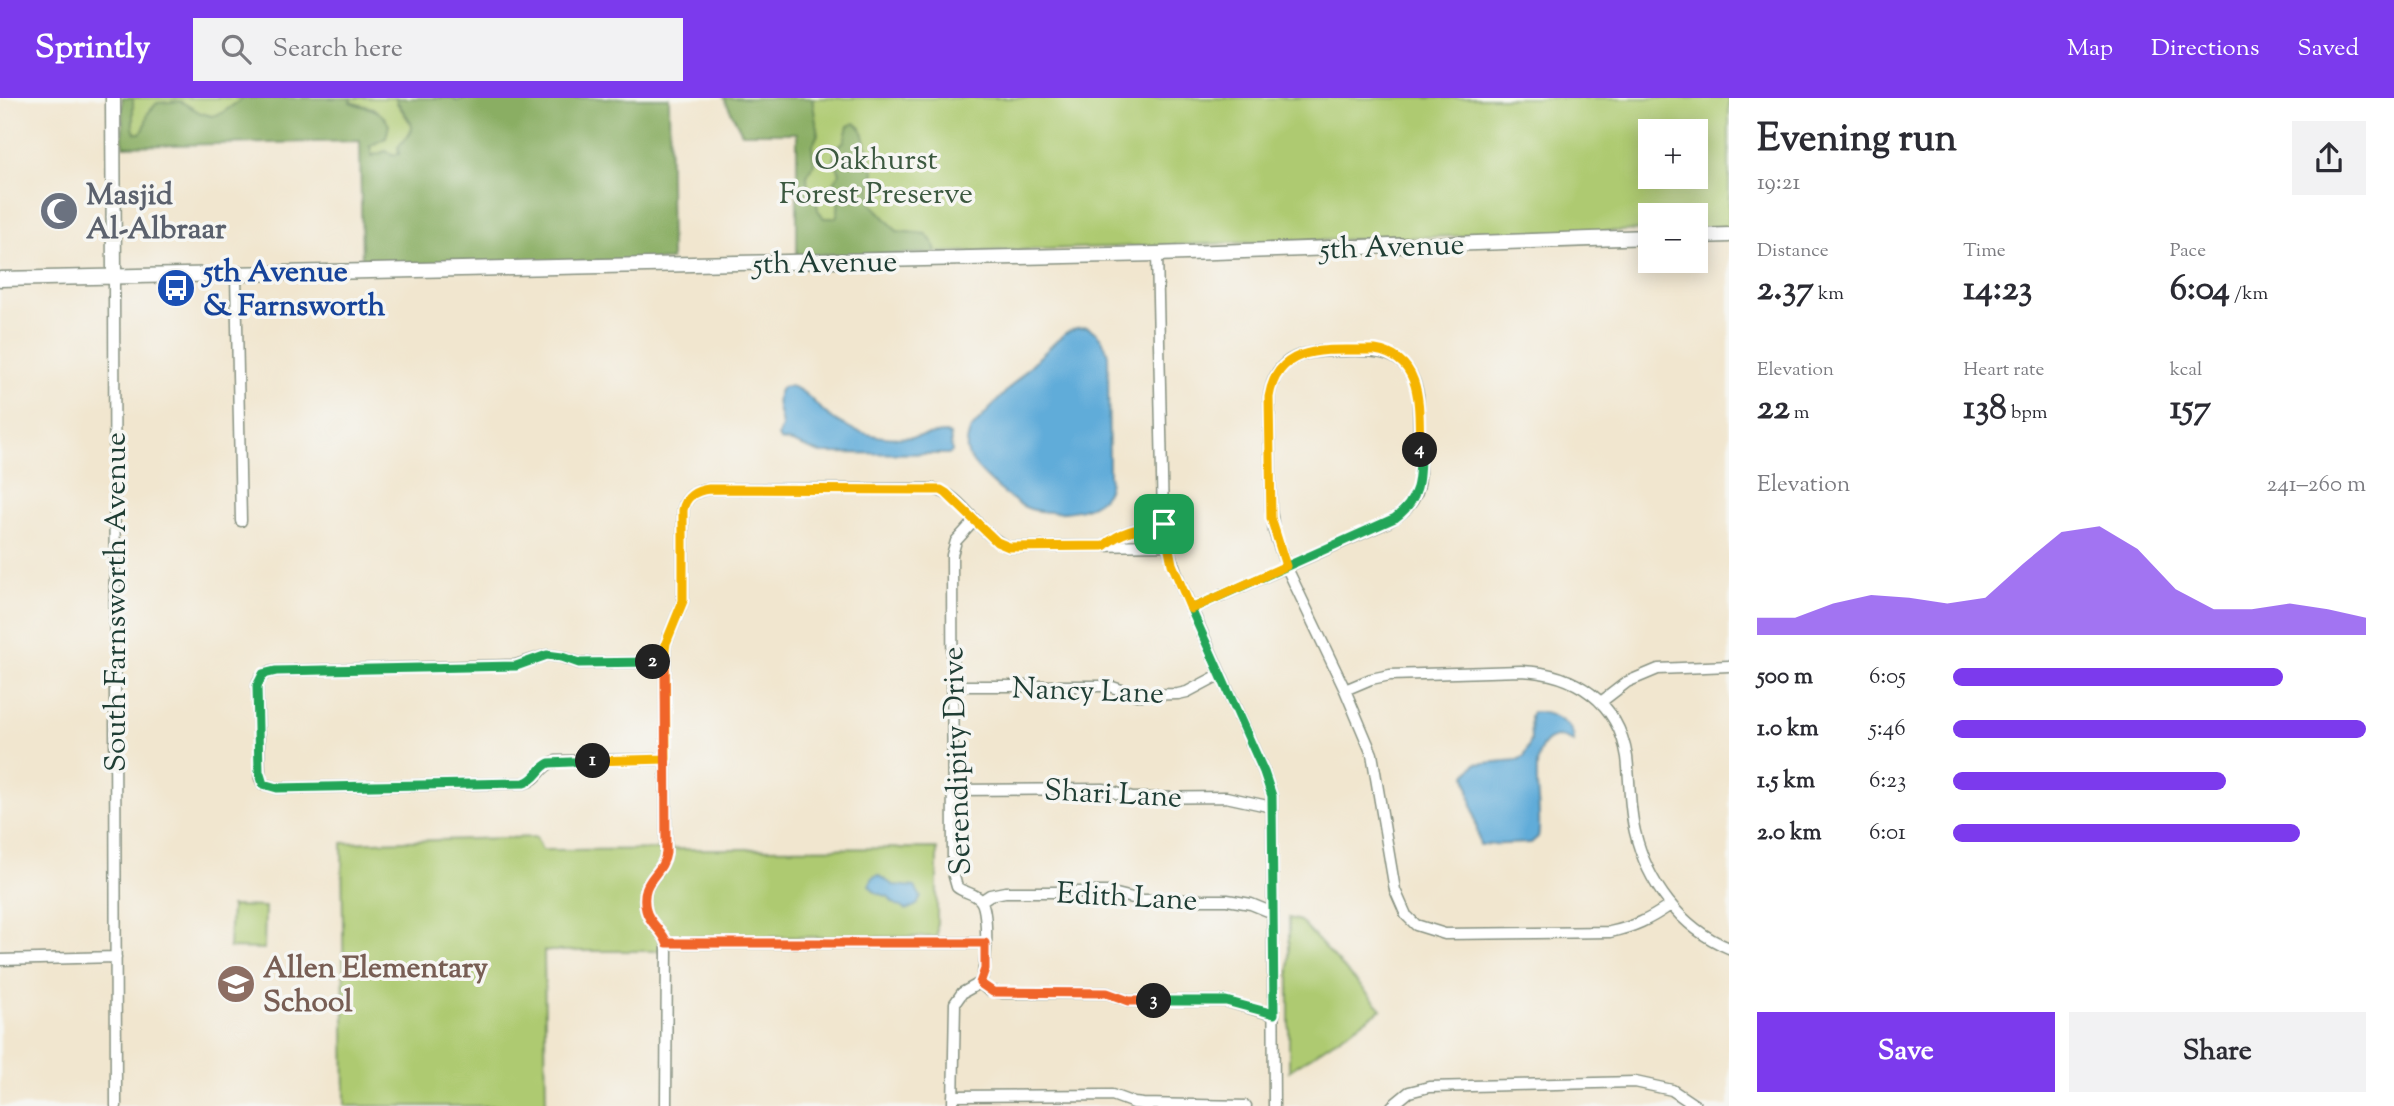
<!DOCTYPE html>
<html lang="en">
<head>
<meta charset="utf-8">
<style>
  :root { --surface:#fff; --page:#f2f2f3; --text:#2b2b33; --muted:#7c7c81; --accent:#7c3aed }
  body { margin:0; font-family:"Sorts Mill Goudy",serif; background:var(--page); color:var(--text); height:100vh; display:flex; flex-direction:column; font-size:26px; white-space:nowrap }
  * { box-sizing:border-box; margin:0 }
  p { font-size:23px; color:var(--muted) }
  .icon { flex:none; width:38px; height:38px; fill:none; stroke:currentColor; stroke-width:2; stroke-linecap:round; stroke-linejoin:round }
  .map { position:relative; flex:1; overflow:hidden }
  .sheet { display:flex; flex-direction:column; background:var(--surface); width:665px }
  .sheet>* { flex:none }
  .fabs { position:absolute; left:1638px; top:21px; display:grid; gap:14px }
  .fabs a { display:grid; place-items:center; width:70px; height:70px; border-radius:0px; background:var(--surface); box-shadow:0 4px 18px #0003; font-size:35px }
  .pin { position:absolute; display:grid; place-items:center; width:60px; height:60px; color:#fff; margin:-30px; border-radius:14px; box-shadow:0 4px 10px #0006 }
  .km { position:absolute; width:35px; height:35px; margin:-18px; border-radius:50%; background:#222; color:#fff; font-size:19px; line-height:35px; text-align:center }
  .round { display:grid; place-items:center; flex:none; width:74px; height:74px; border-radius:0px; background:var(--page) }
  .headline { display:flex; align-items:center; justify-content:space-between; height:119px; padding:0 28px }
  h1 { font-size:38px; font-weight:800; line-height:52px }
  .metrics { display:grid; grid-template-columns:repeat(3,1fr); gap:10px; height:119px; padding:7px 28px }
  .metrics div { display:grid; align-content:center }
  .metrics b { font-size:35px; font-weight:800 }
  .metrics small { font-size:19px; font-weight:400 }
  .metrics p { font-size:19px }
  .chart { height:196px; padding:14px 28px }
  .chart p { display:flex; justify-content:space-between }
  .chart svg { width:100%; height:126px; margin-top:7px; fill:var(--accent); opacity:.7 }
  .button { display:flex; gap:14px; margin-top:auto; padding:14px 28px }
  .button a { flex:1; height:80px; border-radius:0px; background:var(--accent); color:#fff; font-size:28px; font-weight:800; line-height:80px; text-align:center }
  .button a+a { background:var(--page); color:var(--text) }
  ul { padding:0 28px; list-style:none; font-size:23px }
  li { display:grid; grid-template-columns:112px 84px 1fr; align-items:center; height:52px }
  li i { height:18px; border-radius:9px; background:var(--accent) }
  header { display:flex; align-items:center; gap:42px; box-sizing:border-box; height:98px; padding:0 35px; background:var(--accent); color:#fff }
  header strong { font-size:33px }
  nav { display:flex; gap:38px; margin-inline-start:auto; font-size:24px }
  .search { width:490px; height:63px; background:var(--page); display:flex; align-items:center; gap:18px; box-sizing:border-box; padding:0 24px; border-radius:0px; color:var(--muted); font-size:26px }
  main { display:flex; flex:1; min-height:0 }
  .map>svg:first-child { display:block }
  .green { fill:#aeca71; stroke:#668452; stroke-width:2; fill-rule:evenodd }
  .forest { fill:#8aae63; stroke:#54764c; stroke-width:2 }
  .water { fill:#60acd9; stroke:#407486; stroke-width:2 }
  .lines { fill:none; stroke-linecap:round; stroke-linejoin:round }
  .minor-casing { stroke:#889282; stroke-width:13 }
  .tertiary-casing { stroke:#889282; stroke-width:17 }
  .minor { stroke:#fff; stroke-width:10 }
  .tertiary { stroke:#fff; stroke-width:14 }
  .split-1-casing { stroke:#fff; stroke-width:14 }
  .split-2-casing { stroke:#fff; stroke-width:14 }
  .split-3-casing { stroke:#fff; stroke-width:14 }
  .split-4-casing { stroke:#fff; stroke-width:14 }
  .split-5-casing { stroke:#fff; stroke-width:14 }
  .split-1 { stroke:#f5b400; stroke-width:9 }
  .split-2 { stroke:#22a559; stroke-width:9 }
  .split-3 { stroke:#f0652b; stroke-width:9 }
  .split-4 { stroke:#22a559; stroke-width:9 }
  .split-5 { stroke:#f5b400; stroke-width:9 }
  .labels { text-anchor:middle; stroke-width:7; stroke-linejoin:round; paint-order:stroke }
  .park-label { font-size:30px; fill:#3c5940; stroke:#f6f6f2 }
  .worship-label { font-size:30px; font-weight:bold; fill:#5b616d; stroke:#f6f6f2; text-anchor:start }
  .street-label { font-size:30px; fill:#1f3d34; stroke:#f6f6f2 }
  .transit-label { font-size:30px; font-weight:bold; fill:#164399; stroke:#f6f6f2; text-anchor:start }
  .education-label { font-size:30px; font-weight:bold; fill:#785e54; stroke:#f6f6f2; text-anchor:start }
</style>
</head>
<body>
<header>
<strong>Sprintly</strong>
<div class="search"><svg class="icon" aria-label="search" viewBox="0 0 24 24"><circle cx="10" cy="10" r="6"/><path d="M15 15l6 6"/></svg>Search here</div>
<nav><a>Map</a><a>Directions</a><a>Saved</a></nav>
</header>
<main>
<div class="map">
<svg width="1729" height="1008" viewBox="0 0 1729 1008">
  <rect width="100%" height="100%" fill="#f6f6f2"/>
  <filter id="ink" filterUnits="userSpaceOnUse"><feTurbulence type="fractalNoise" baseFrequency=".0143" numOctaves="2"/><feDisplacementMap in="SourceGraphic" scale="14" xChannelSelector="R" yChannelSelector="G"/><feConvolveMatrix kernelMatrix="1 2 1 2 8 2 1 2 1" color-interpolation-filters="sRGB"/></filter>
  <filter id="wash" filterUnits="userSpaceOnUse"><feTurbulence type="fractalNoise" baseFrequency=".00686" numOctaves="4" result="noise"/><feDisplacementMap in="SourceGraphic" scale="28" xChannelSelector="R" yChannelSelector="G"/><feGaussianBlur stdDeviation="1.57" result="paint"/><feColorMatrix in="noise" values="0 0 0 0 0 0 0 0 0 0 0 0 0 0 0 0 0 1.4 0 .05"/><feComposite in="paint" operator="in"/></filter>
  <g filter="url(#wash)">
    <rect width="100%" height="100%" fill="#f1e6cf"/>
    <path class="green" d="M122,0H310L123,48Z
      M351,0H396L397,5L413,29C408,40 403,41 400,55L394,57L386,53L371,58L370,48L386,21L373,10L350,4Z
      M797,0H1729V130L1696,131V117H1650V132L797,159ZM1650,33H1696V79H1650Z
      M536,739L542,752L937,750V839H660L659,853H544L546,1008H345L342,745Z
      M231,808L265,809L264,851L229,850Z
      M1289,820L1300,823L1382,911L1289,973Z"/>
    <path class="forest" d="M122,0H133V29L135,35H140L144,31L148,15L157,5L180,3L201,15L212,18L222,15L243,0H351L350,4C367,11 379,8 389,27L386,40L370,48L372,58L386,53L394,57L399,56L398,49C402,44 407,40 410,36C418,24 398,11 396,0H454L456,3L465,0H533L537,2L555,0H669L671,162L362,169L360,43L123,48Z
      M724,0H812L818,36L812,49L814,65L807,78L808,94L816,99L818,112L824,120H836C840,108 840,98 830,89L840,75L834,61L835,52L844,43L848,28L855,25L861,30L874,74L870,89L871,105L897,133L926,136L934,146L936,155L797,159V35H742Z"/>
    <path class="water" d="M1087,229C1099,235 1104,243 1108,256L1109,376C1117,416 1050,420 1025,409C1010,402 969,368 967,352C966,345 968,338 971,331L1032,266L1065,235L1076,230Z
      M789,288C806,291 817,310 832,320C857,337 884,342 914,339C925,338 936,335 946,335L950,337L952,354L948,356L820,355L792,344L780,342L778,338L782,329C781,315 772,302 782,289Z
      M1532,614C1549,613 1575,625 1574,644C1569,642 1564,639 1558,639C1521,642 1545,714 1538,739L1531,745L1480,747L1466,677L1475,666L1517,662L1524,659L1531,642L1530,618Z
      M878,777L893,787L915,789L921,799L917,807L906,812L892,804L889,799L875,794L869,787L873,779Z"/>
  </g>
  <g filter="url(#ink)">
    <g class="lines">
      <defs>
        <path id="minor" d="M1157,156L1163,421L1167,447L1180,485L1264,674L1272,698L1274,1008
          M236,177L241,423
          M114,179L116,1008
          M1104,448C1122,432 1141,430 1164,426
          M1191,511L1388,424C1407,414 1419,399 1420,378L1418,297C1410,253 1380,252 1343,253C1306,253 1276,255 1269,299L1271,412L1274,433L1286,468L1345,592L1372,656L1395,792L1406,817L1416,827L1445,836L1610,834C1634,829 1650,821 1669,808
          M665,564L579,565L562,559L547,557L516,567L276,573C265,574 260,578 257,588L260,680L263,686L277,690L525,685C540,681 539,668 556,663L666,661
          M953,588H1109L1137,597L1178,596L1187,594L1219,577
          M1345,592L1371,581L1390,577L1521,573C1575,575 1618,603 1627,659C1630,684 1629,709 1635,734C1647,784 1680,830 1729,850
          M1601,604L1627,584L1658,571L1729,568
          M953,692L1104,691L1132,700L1226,699L1272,709
          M981,803L990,797L1005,794H1108L1141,802H1227L1251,806L1273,815
          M667,845H985
          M0,862L116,859
          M980,885L988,892L1002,895H1107L1129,903H1225L1274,917
          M953,998L1112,997L1134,1005L1143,1006L1246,1008
          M666,1008L667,845C663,832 649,826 646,812C639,780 663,779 666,755L665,552L666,545L683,503V412C686,398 695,393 709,391H933C963,395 979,439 1009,449L1167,447
          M953,1008L955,905L962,895L980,885C987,873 989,814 981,803C976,795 964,795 957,789L953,775L952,457L956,443L975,422
          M1392,1008L1409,994L1429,989L1635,984L1672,992L1696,1008"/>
        <path id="tertiary" d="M113,0L114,179
          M1696,138L1729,137
          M0,181L1157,156L1650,139"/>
      </defs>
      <use href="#minor" class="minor-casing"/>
      <use href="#tertiary" class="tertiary-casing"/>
      <use href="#minor" class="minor"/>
      <use href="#tertiary" class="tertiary"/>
    </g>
  </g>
  <g class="lines" filter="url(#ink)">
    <defs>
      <path id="split-1" d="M593,663L666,661L665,552L666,545L683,503V412C686,398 695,393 709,391L941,392L946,395L997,444L1009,449L1104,448C1122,432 1141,430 1164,426"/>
      <path id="split-2" d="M593,663L549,665C538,670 537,681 524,685L277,690L263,686L259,673L257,588L263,576L276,573L516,568L547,557L562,559L579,565L653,564"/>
      <path id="split-3" d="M653,564H665L666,755C663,778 639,780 646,812C649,826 663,832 667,845H985V871L980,885L993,894L1107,895L1129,903H1154"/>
      <path id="split-4" d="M1154,903H1226L1274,916L1272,698L1264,674L1191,511L1395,420C1420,402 1420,380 1420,352"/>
      <path id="split-5" d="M1164,426L1172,466L1191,511L1286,468L1271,420L1269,299C1278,243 1332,253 1375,252C1426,260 1418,313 1420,352"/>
    </defs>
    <use href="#split-1" class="split-1-casing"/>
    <use href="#split-2" class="split-2-casing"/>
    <use href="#split-3" class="split-3-casing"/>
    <use href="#split-4" class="split-4-casing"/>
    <use href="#split-5" class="split-5-casing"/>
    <use href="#split-1" class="split-1"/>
    <use href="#split-2" class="split-2"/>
    <use href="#split-3" class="split-3"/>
    <use href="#split-4" class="split-4"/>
    <use href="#split-5" class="split-5"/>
  </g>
  <defs>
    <symbol id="mosque-disc" viewBox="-11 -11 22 22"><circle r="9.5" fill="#6b7280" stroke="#f6f6f2"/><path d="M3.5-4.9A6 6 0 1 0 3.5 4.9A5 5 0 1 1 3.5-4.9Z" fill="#fff"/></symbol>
    <symbol id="bus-disc" viewBox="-11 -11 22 22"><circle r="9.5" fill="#1a4fb4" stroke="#f6f6f2"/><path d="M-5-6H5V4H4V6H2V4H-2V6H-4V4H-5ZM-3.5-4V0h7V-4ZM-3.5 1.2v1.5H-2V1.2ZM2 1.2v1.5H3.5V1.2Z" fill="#fff"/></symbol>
    <symbol id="school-disc" viewBox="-11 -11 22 22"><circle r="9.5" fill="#8d6e63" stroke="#f6f6f2"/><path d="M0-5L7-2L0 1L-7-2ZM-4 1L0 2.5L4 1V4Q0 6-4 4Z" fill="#fff"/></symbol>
  </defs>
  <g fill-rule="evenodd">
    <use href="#mosque-disc" x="37" y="91" width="44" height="44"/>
    <use href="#bus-disc" x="154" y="168" width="44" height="44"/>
    <use href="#school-disc" x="214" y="864" width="44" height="44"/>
  </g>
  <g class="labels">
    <g class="park-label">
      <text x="876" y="71">Oakhurst<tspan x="876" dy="34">Forest Preserve</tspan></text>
    </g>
    <g class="worship-label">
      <text x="86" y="106">Masjid<tspan x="86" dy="34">Al-Albraar</tspan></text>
    </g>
    <g class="street-label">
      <text transform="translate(1392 148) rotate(-2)" y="10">5th Avenue</text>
      <text transform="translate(825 164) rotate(-1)" y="10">5th Avenue</text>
      <text transform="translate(115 504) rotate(-90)" y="10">South Farnsworth Avenue</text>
      <text transform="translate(1088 592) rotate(2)" y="10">Nancy Lane</text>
      <text transform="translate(956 663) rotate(-92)" y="10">Serendipity Drive</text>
      <text transform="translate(1113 695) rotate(3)" y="10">Shari Lane</text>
      <text transform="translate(1127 798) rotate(3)" y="10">Edith Lane</text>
    </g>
    <g class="transit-label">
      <text x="203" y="183">5th Avenue<tspan x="203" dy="34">&amp; Farnsworth</tspan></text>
    </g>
    <g class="education-label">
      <text x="263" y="879">Allen Elementary<tspan x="263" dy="34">School</tspan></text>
    </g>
  </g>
</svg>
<div class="fabs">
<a>+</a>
<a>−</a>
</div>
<div class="pin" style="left:1164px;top:426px;background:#1e9e55"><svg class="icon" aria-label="arrive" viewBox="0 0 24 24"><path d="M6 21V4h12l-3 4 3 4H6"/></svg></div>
<b class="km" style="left:593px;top:663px">1</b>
<b class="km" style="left:653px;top:564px">2</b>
<b class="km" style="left:1154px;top:903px">3</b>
<b class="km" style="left:1420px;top:352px">4</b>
</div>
<section class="sheet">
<div class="headline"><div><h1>Evening run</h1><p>19:21</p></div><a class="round"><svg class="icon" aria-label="share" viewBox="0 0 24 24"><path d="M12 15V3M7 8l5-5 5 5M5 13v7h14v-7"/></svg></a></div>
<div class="metrics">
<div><p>Distance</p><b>2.37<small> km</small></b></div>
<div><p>Time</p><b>14:23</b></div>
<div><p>Pace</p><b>6:04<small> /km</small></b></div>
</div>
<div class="metrics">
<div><p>Elevation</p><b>22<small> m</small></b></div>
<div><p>Heart rate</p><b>138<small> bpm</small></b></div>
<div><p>kcal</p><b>157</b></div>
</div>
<div class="chart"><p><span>Elevation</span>241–260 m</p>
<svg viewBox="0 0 160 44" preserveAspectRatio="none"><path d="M0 44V38L10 38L20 33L30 30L40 31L50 33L60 31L70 19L80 8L90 6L100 14L110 28L120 35L130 35L140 33L150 35L160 38V44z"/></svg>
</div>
<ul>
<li><b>500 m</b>6:05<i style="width:80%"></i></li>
<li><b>1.0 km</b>5:46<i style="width:100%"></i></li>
<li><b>1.5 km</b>6:23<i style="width:66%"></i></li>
<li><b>2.0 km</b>6:01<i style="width:84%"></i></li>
</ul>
<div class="button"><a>Save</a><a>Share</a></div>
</section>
</main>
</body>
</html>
